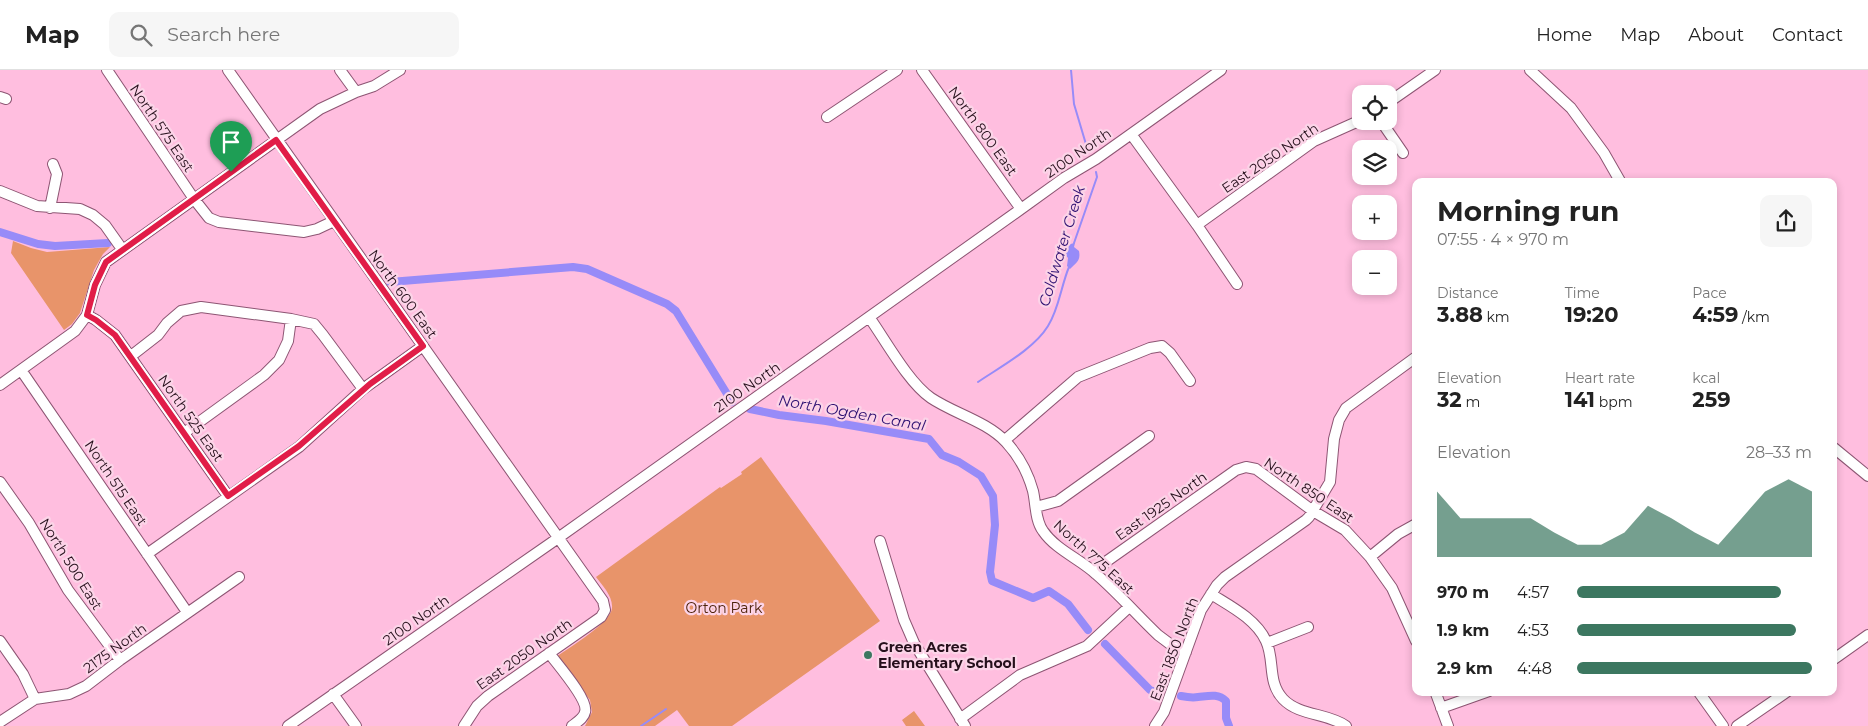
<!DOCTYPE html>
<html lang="en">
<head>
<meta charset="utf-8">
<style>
  :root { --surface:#fff; --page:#f6f6f6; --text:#222; --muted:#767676; --line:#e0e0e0; --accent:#3c7760 }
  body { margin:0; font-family:Montserrat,sans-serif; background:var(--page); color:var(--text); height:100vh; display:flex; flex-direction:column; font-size:19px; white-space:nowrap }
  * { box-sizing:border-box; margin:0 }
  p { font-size:16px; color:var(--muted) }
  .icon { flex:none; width:28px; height:28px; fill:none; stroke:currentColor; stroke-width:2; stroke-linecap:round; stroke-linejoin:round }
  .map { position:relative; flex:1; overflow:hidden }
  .details { position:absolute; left:1412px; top:108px; width:425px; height:518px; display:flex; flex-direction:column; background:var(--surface); border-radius:10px; box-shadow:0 2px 8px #0003 }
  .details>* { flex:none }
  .fabs { position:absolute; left:1352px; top:15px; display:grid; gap:10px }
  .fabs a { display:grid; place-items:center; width:45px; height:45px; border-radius:10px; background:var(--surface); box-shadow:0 2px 8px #0003; font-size:25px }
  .pin { position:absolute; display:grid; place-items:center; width:42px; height:42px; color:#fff; margin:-51px -21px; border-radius:50% 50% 50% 0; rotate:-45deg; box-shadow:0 0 5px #0007 }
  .pin .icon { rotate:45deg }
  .round { display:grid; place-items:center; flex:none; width:52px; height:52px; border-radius:10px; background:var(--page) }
  .summary { display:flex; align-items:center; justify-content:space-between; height:85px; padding:0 25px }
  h1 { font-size:28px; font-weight:700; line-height:38px }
  .figures { display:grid; grid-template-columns:repeat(3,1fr); gap:8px; height:85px; padding:5px 25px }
  .figures div { display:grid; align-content:center }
  .figures b { font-size:21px; font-weight:700 }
  .figures small { font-size:14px; font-weight:400 }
  .figures p { font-size:14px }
  .chart { height:140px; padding:10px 25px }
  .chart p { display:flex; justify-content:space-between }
  .chart svg { width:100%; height:90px; margin-top:5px; fill:var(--accent); opacity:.7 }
  ul { padding:0 25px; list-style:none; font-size:16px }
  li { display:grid; grid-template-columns:80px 60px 1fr; align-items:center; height:38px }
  li i { height:12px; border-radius:6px; background:var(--accent) }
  header { display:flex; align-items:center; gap:30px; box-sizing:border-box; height:70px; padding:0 25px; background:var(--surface); border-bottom:1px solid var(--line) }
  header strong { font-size:24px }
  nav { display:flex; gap:28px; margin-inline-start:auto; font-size:18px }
  .search { width:350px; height:45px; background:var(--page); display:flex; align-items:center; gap:12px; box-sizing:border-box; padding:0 18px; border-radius:10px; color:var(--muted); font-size:19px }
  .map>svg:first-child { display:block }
  .green { fill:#e8946a }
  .water { fill:#978bf8 }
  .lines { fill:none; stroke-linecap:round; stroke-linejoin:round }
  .stream { stroke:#978bf8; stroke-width:2 }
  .canal { stroke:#978bf8; stroke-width:8 }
  .minor-casing { stroke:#8d5573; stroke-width:12 }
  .minor { stroke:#fff; stroke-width:10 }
  .route-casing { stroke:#fff; stroke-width:10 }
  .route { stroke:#e11d48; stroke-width:6 }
  .poi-dot { fill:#3c7760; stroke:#fcd4e8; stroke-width:2 }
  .labels { text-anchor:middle; stroke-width:4.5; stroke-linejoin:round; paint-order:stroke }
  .street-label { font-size:14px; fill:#26101c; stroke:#fcd4e8 }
  .park-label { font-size:14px; fill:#4d2209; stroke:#fcd4e8 }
  .poi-label { font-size:14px; font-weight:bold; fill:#26101c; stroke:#fcd4e8; text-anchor:start }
  .water-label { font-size:15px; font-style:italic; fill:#2e1172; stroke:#fcd4e8 }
</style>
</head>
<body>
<header>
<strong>Map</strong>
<div class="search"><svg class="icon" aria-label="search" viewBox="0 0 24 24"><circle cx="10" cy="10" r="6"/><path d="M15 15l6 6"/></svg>Search here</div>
<nav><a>Home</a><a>Map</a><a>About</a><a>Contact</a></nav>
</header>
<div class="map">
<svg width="1868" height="656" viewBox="0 0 1868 656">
  <rect width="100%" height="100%" fill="#ffbedf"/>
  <path class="green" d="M13,171L31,178L47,182L110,177L103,184L94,200L80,243L72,254L64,260L11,183Z
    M761,387L880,551L732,656H689L677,640L655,656H585L592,642L590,630L556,587C568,578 611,553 612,538C613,526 602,515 596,507L720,417L721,418L742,404L741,402Z
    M914,641L925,656H906L902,650Z"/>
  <path class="water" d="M1075,173L1074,177L1079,181C1081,191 1076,193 1070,199L1067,196L1068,188L1065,184C1064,178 1070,173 1075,173Z"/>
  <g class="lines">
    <path class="stream" d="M1071,0L1074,34L1088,81
      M1074,173L1097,107L1096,102
      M978,312C1000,297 1034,279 1048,256C1059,239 1061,216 1069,197
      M641,656L666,639"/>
    <path class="canal" d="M0,162L38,174L55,176L108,173
      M390,212L573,197L587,199L667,234L676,241L732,332
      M750,339L779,345L826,351L929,369L942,385L959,392L981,406L993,426L995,455L990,502L992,511L1033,528L1049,521L1068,534L1088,560
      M1105,574L1150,620L1159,623
      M1181,626C1186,627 1193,628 1198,627C1208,626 1218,623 1226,631V648L1229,656"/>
    <defs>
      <path id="minor" d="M107,0L194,129L209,148L219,152L304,162L317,159L334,151
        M228,0L603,531L605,540L601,547L488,626L477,636L464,656
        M340,0L356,22
        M922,0L1021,139
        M1530,0L1571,38L1604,83L1620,111
        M0,27L6,29
        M1389,32L1435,0
        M827,47L897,0
        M1381,51L1403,83
        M1131,64L1197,155L1237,214
        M0,121L37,136L80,139L93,145L105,155L122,179
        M50,138L57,104L53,94
        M1197,155L1314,71L1361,50
        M87,245L96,250L115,265L228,426
        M869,247C886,271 908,312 931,328C955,344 986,351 1006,372C1019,386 1028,403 1033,421C1036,434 1035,450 1043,461C1056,480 1080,489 1096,504C1118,523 1137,545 1158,565L1170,574L1186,582
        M131,286L158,265L167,253L181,241L201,237L291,249L314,254L323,265L363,319
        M21,300L187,542
        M0,315L75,261L87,245L95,215L106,192L320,39L356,22L374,16L400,0
        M184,363L264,305L279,290L288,271L291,249
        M1005,370L1078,307L1150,278L1162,276L1170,283L1190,311
        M1834,378L1868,406
        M0,412L29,453L68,520L120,590
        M1036,437L1058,431L1149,366
        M880,471L904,550L914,573L965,656
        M147,484L299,377L363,319L423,276
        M1370,487L1398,464L1416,454
        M1095,503L1107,491L1236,400L1246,397L1256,399L1313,441L1345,460L1370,487L1392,518L1416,571
        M1211,524C1230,536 1256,549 1266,571C1275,590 1267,612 1283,629C1299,646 1328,643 1346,656
        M0,571L23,604L35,629
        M1267,573L1308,557
        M549,583C557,594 589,630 585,642C584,648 577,652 572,656
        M1834,589L1868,565
        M1435,621L1448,656
        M1698,621L1723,656
        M333,624L356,656
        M1441,638L1489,621
        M960,649L1020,605L1087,576L1129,537
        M0,652L35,629L69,624L86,616L120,590L239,507
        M288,656L551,473L1021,139L1064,108L1096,89L1221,0
        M1155,656L1164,642L1201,540L1217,515L1225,507L1306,450L1309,447L1330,412L1334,369L1339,350L1346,338L1416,287
        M1737,656L1788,621"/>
    </defs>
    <use href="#minor" class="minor-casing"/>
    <use href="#minor" class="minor"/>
  </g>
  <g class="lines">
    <defs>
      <path id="route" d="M276,70L423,276L370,314L299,376L228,426L115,265L96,250L87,245L95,215L106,192Z"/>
    </defs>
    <use href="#route" class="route-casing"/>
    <use href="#route" class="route"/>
  </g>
  <circle class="poi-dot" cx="868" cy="585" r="5"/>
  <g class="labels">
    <g class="street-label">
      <text transform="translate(162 58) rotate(56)" y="5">North 575 East</text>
      <text transform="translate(983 61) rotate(54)" y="5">North 800 East</text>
      <text transform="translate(1078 83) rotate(-34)" y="5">2100 North</text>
      <text transform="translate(1270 88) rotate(-34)" y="5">East 2050 North</text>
      <text transform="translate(403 224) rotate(54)" y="5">North 600 East</text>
      <text transform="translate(747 317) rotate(-35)" y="5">2100 North</text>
      <text transform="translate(191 348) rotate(55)" y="5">North 525 East</text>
      <text transform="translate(116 413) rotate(56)" y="5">North 515 East</text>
      <text transform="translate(1309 420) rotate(34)" y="5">North 850 East</text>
      <text transform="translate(1161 436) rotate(-35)" y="5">East 1925 North</text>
      <text transform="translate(1094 487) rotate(42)" y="5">North 775 East</text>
      <text transform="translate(71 494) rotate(58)" y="5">North 500 East</text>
      <text transform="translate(416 550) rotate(-35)" y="5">2100 North</text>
      <text transform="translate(115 578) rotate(-36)" y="5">2175 North</text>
      <text transform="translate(1174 579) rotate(-69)" y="5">East 1850 North</text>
      <text transform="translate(524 584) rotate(-35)" y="5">East 2050 North</text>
    </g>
    <g class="park-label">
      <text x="724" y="543">Orton Park</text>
    </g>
    <g class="poi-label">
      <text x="878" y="582">Green Acres<tspan x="878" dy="16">Elementary School</tspan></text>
    </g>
    <g class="water-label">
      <text transform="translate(1062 176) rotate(-73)" y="5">Coldwater Creek</text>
      <text transform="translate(852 343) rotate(10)" y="5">North Ogden Canal</text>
    </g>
  </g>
</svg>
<div class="fabs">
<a><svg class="icon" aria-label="locate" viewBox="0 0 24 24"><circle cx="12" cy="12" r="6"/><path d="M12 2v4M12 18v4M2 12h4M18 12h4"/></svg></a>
<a><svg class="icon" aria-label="layers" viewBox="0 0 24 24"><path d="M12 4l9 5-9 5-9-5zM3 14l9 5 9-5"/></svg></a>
<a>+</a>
<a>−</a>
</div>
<div class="pin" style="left:231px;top:102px;background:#1e9e55"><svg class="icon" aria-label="arrive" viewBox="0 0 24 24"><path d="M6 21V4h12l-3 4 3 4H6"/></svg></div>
<section class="details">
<div class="summary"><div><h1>Morning run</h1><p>07:55 · 4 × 970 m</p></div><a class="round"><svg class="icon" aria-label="share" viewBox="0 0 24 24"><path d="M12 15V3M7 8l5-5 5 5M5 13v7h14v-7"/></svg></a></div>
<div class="figures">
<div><p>Distance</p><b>3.88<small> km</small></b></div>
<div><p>Time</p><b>19:20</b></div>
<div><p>Pace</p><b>4:59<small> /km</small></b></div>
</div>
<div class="figures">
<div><p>Elevation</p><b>32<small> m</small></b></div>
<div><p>Heart rate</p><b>141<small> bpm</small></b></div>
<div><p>kcal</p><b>259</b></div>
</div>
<div class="chart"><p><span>Elevation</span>28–33 m</p>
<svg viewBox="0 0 160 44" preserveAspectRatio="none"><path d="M0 44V12L10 25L20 25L30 25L40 25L50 32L60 38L70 38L80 32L90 19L100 25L110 32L120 38L130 25L140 12L150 6L160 12V44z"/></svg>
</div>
<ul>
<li><b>970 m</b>4:57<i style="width:87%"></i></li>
<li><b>1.9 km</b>4:53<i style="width:93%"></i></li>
<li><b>2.9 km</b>4:48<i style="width:100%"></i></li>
</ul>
</section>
</div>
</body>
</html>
